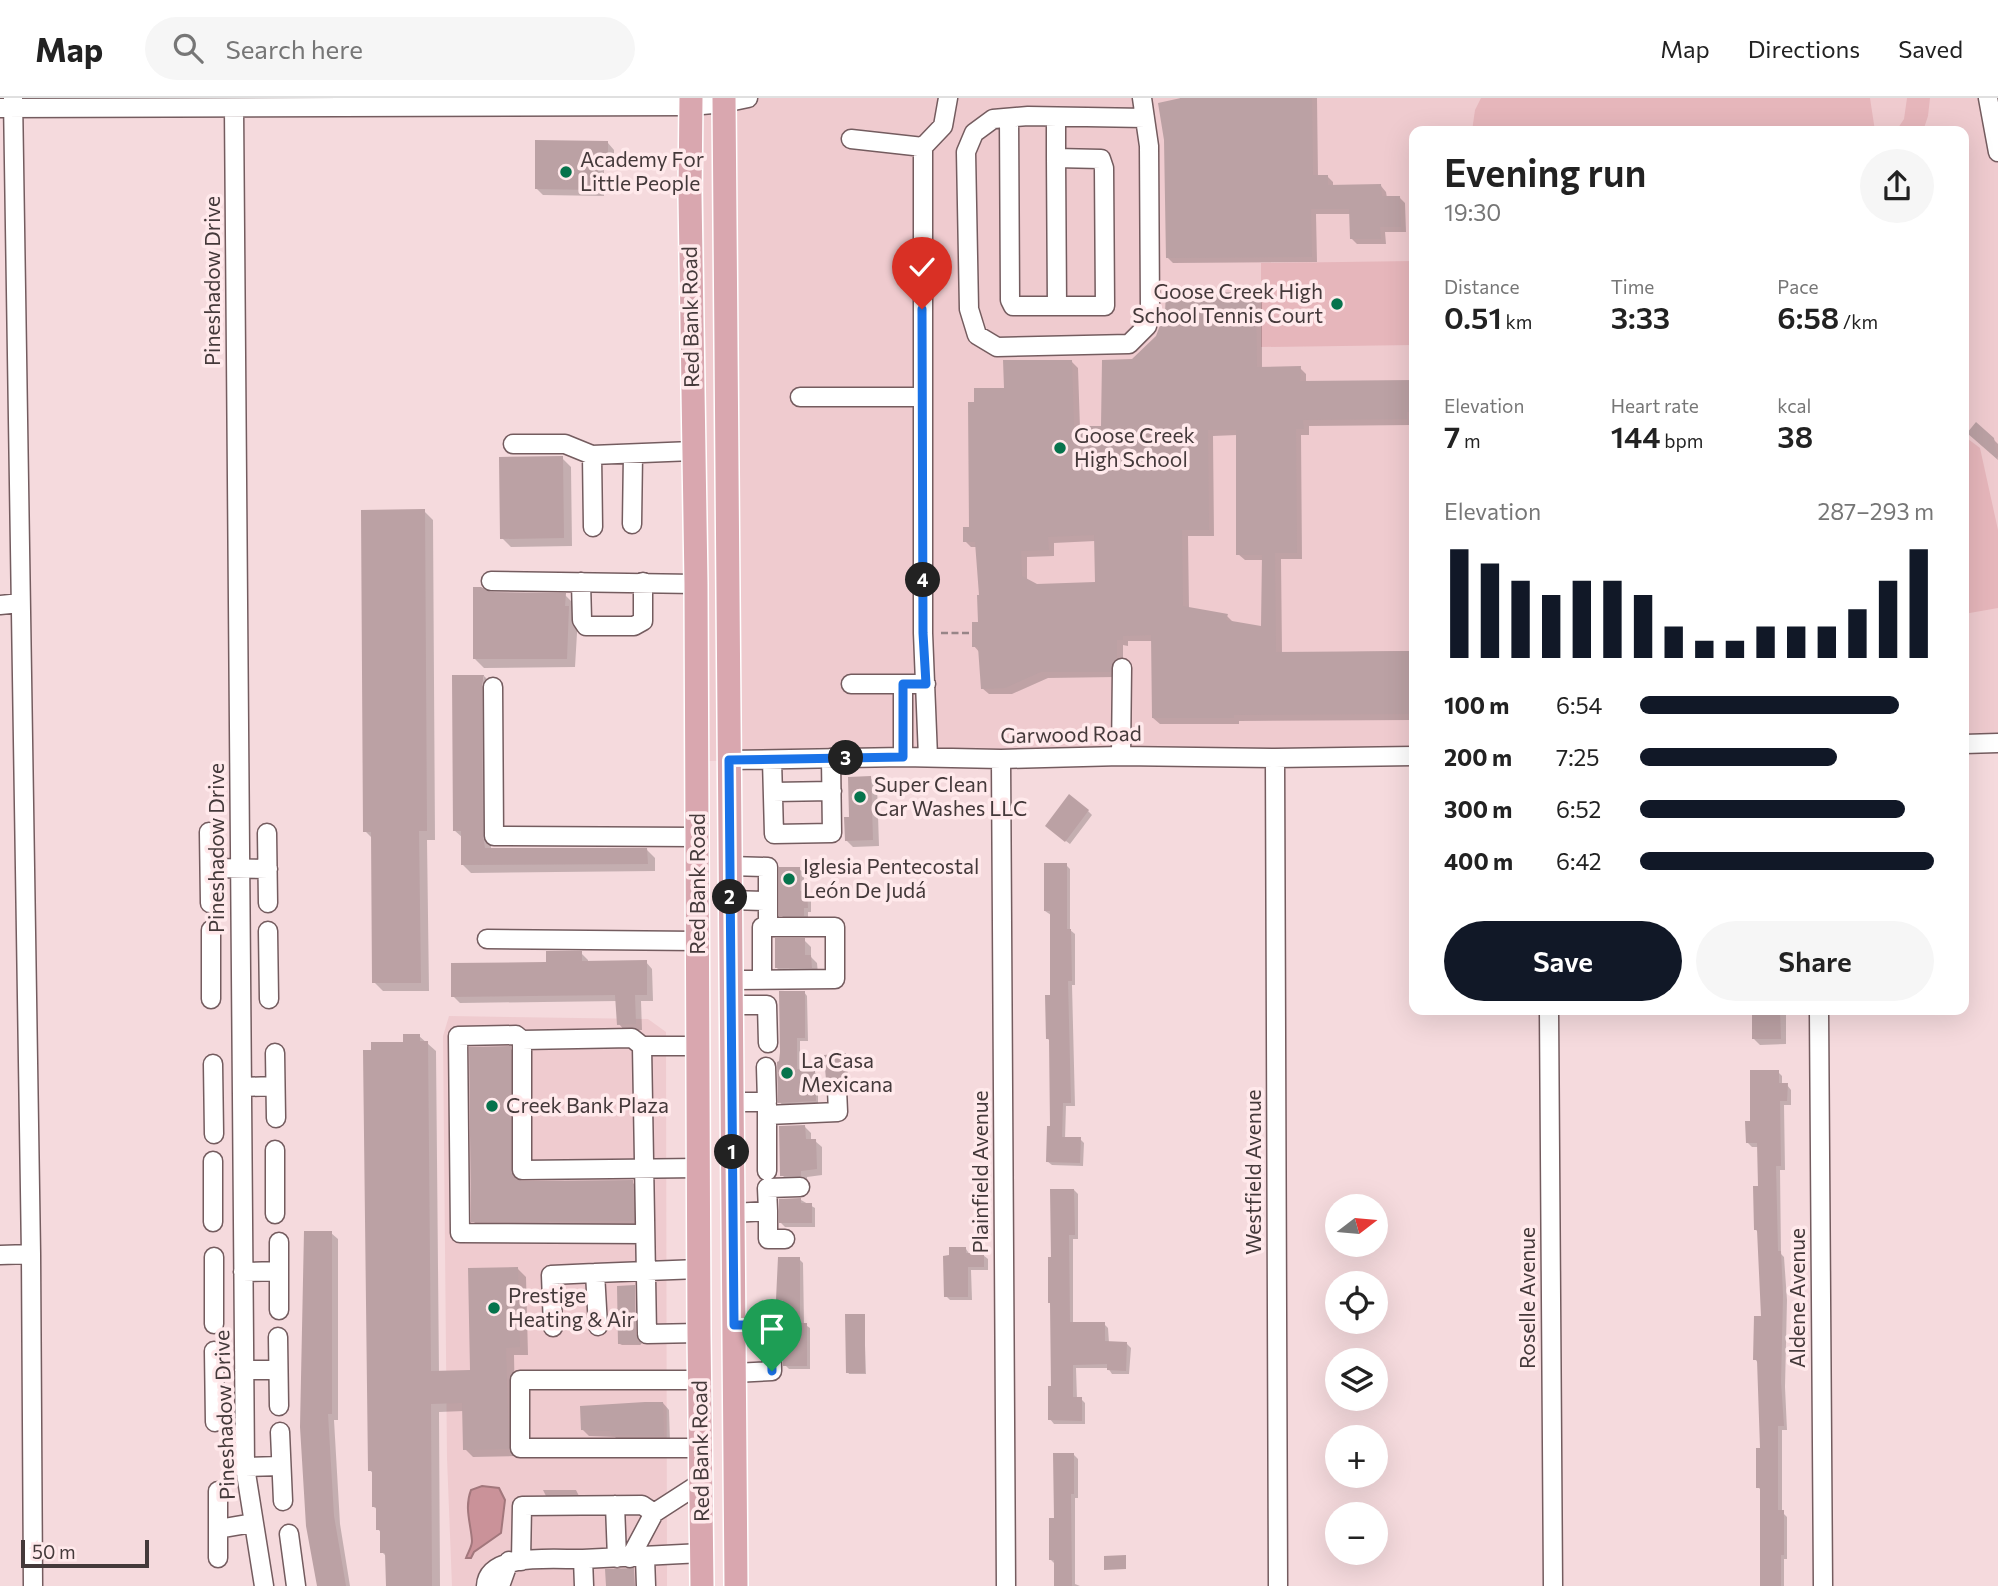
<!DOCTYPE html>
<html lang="en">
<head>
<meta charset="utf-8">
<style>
  :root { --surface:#fff; --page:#f6f6f6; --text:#222; --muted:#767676; --line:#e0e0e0; --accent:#111827 }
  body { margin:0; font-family:Commissioner,sans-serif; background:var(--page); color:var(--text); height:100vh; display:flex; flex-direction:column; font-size:26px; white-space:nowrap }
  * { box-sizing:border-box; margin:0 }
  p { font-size:23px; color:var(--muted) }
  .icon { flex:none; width:38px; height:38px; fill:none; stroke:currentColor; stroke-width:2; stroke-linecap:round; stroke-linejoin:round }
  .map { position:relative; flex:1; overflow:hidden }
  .drawer { position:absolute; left:1409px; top:28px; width:560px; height:889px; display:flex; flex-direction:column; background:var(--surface); border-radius:14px; box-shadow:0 7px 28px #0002 }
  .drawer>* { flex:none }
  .needle { width:46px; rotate:74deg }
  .fabs { position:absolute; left:1325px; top:1096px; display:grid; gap:14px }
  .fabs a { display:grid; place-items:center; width:63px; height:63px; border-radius:50%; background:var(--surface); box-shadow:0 7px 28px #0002; font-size:35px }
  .scale { position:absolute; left:21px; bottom:18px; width:128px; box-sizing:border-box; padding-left:7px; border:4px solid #44393a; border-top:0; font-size:19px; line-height:24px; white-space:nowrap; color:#44393a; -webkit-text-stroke:5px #ffe9eb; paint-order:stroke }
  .pin { position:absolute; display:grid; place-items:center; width:60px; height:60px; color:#fff; margin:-72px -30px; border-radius:50% 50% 50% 0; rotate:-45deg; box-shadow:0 0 7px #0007 }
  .pin .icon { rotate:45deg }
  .km { position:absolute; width:35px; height:35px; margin:-18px; border-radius:50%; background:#222; color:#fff; font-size:19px; line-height:35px; text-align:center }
  .round { display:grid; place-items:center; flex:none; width:74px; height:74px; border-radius:37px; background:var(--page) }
  .headline { display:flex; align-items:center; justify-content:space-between; height:119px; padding:0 35px }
  h1 { font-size:38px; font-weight:600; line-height:52px }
  .metrics { display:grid; grid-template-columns:repeat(3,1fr); gap:10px; height:119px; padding:7px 35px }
  .metrics div { display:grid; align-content:center }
  .metrics b { font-size:30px; font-weight:600 }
  .metrics small { font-size:19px; font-weight:400 }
  .metrics p { font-size:19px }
  .chart { height:196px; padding:14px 35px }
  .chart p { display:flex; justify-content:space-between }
  .chart svg { width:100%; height:126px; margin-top:7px; stroke:var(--accent); stroke-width:6 }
  .cta { display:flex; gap:14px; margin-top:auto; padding:14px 35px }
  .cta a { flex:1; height:80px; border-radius:42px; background:var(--accent); color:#fff; font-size:28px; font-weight:600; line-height:80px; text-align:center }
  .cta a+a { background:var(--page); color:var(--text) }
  ul { padding:0 35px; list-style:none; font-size:23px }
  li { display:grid; grid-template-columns:112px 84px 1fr; align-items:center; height:52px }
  li i { height:18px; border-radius:9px; background:var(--accent) }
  header { display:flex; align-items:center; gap:42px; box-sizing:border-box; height:98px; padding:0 35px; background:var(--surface); border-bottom:2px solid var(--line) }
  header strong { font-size:33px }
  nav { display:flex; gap:38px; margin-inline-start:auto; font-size:24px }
  .search { width:490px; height:63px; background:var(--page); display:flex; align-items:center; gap:18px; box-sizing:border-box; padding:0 24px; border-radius:38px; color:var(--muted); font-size:26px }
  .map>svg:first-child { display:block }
  .built { fill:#efcbcf }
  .green { fill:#e6b6bb }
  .water { fill:#ca9299; stroke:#a2777c; stroke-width:2 }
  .shadow { fill:#0003; fill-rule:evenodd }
  .building { fill:#bba1a4; fill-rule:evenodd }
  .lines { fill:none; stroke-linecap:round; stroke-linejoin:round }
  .minor-casing { stroke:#745c5f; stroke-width:21 }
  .major-casing { stroke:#fff; stroke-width:26 }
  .path { stroke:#978587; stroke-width:2.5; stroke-dasharray:7 3.5; stroke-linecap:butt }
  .minor { stroke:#fff; stroke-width:18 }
  .major { stroke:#d9a7af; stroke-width:23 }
  .route-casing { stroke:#fff; stroke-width:14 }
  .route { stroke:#1a73e8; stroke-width:9 }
  .poi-dot { fill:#06734c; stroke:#ffe9eb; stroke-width:2.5 }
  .labels { text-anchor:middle; stroke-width:7; stroke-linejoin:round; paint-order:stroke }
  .poi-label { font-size:21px; fill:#44393a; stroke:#ffe9eb; text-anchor:start }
  .street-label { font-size:21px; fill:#44393a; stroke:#ffe9eb }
</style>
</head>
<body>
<header>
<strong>Map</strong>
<div class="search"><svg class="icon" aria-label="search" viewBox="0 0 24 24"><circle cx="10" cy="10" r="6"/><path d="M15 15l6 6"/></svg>Search here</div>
<nav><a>Map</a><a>Directions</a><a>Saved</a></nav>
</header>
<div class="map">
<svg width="1998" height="1488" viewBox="0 0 1998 1488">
  <rect width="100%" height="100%" fill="#f5dadd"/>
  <path class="built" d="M748,0H1988L1998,54V645L1964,646V33H1414V658L903,659L709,663L703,7Z
    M449,918L648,921L666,934L667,1488H452L447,1360L443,938Z"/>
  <path class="green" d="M1481,0H1870L1875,33H1472L1475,12Z
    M1907,0H1930L1928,18L1923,33H1896L1904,21Z
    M1414,163V247L1261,249V165Z
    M1964,338L1980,350L1998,432V510L1964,516Z"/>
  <path class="water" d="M482,1388L499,1390L505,1402L501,1435L474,1454L471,1460H466C468,1454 472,1449 472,1443C471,1426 464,1410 471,1392Z"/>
  <path class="shadow" d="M1180,0H1317L1318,79L1327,78L1333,84V88H1381L1386,94L1387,100H1400L1405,105L1406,134H1385L1386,146H1357L1351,140V116H1316L1317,164L1173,165L1167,159Z
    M608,45L614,52V63H604V98L543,97L536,90Z
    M1255,196L1262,202V270H1300L1306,276V285L1414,284L1412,327L1309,328V337H1301L1302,461H1281L1282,555L1414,553V622L1239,623V626H1160L1153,620V543H1128V548L1123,547V566L1116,579L1048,580L1012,596H989L982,590L980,555L974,548L979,526L980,473L977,449H971L965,443L971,431L1005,291L1071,263L1078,270L1080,330H1103L1133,263ZM1237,337L1238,456L1245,462H1263L1262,530L1234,525L1227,518L1189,511L1188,438H1214L1213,338ZM1095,443L1097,486L1037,488L1027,483V459L1054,458V445Z
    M1974,339L1994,342L1998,346V360Z
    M562,360L571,369L572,448L511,449L502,440Z
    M424,413L433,422L435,742H427L429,893H383L374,884L373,741L365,733Z
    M490,496L565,497L574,506L578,518L575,569L484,570L475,561Z
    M484,578L492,586L489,598L491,752H647L655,760V773L471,775L463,767V740L454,732Z
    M870,680L877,686L879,748L853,749L846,742L851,721Z
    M1088,713L1092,717L1070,746L1051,732Z
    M1066,767L1070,771V832L1075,836V887H1072L1075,1008H1066L1065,1041H1080L1084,1045L1083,1068L1052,1067L1047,1063L1052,1029L1051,944L1047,940L1052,899L1051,817L1045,813Z
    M799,771L804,775V795L811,799V814H808V821H785L781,817Z
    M804,842L811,849V859L817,865L818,876H783L776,869Z
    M581,855L588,862V865L646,864L652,871L653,903H641L642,932L625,933L619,926L617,903L460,905L453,898Z
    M804,894L807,898L808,943H800V973L814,974L818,977V1006L783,1008L780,1004Z
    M1753,912H1786V946L1760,947L1754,941Z
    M419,938L436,953L439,1275L472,1274L518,1171L526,1179L528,1257H514L516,1358L473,1359L465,1351L464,1313L439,1314L440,1488H388L387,1459L382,1454V1436L378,1431V1412L374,1409V1377L370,1372L405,946Z
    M510,950L519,959V1084H632L641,1093L642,1131L482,1132L473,1123Z
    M845,957L848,981L829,983L827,981Z
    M1778,974L1782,978V987H1787L1791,992V1007H1784L1785,1072H1780L1781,1156L1784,1159L1787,1202L1785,1289L1787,1332H1782V1414L1787,1419V1461H1784V1488H1761L1762,1393L1758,1389L1762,1352L1758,1265L1755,1261L1763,1220L1759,1135L1756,1132L1759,1090V1049H1752L1747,1044L1752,1025Z
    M805,1029L811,1035V1043H815L822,1049V1077L807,1079V1084H789L782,1077Z
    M1074,1092L1078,1096V1141H1073V1226H1104L1108,1230L1109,1245L1127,1246L1131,1250L1129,1276H1112L1108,1270H1076L1077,1301H1081L1085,1305V1326H1054L1050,1321L1053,1290L1052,1161Z
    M801,1102L815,1110V1129H785L781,1125Z
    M331,1135L338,1141V1322H334L340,1426L350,1488H318Z
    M966,1151L970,1157H983L988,1161V1172H971L972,1202H950L946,1198Z
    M799,1161L803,1165L804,1226L810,1230V1271H789L785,1267V1206L778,1202Z
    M634,1189L636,1239L641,1247H622L620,1246Z
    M864,1218L866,1276H849L848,1274Z
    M663,1305L669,1312L670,1344L619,1343L615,1339L589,1338L582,1331Z
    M1074,1357L1078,1361V1400H1075V1486L1080,1488H1055V1466L1051,1462L1055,1422Z
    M543,1392H576L580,1400H547Z"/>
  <path class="building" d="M1181,0H1312L1313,77H1328V87L1381,86L1382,98H1400L1401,129H1380L1381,141H1350L1349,111H1311L1312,159L1166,160L1164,42L1158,5Z
    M535,42L608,43V57H598V92L535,91Z
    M1256,194L1257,269L1301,268L1300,283L1414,282V314H1407V321L1303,322L1304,331H1296L1297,455H1275L1276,554L1414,553V616L1234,617V620H1152L1151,537L1123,538V542H1117V560L1112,565L1111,574H1041L1005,590L981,591L978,549H972V524H978L977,497H979L975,444H963V429H969L968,304H974V290H1004L1003,262H1072L1074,328H1101L1102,262L1132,261L1156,238L1165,214L1166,195ZM1208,332H1236V457H1262L1261,528L1226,522L1228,516L1183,508L1182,432H1209ZM1094,437L1095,484L1037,486L1022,478L1021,453L1049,452L1048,439Z
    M1976,324L1994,340L1998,362L1967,335Z
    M563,358L564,440L500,441L499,359Z
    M425,411L427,733H419L421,885H372L371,734H363L361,412Z
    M473,489H481L491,494L566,495L565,508H569L567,561H473Z
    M452,577H484L482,589L483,738L485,750H647L648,766L461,767V733H453Z
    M871,678L873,742L845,743L844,719H849L848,679Z
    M1069,696L1089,712L1065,744L1045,728Z
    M1044,765H1067V831H1071L1072,883H1068L1071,1005H1063L1062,1039H1081L1080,1065L1046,1064L1047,1028H1050L1049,941H1046L1045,897H1050V813H1044Z
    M779,769H800V793H807L808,810H804V818H779Z
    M775,840H805V857H811L812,870H775Z
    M546,853H582V863L647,862V897H635L636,926L617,927L615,897L451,899V865L546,864Z
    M779,893H805V940H797V971L815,972L816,1003L778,1005L777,964L779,963L780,954Z
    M1752,912H1780L1781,941H1752Z
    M403,936H420V943H428L431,1273L470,1272L468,1170L518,1169L520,1249L506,1250L509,1351L463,1352L462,1305L431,1306L432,1488H386L385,1455H380V1432H376V1409H372V1373H368L363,952H371V944H403Z
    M511,948V1072L513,1078L522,1083L633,1082L634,1123L471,1124L469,949Z
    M846,955L848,980L826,982L824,957Z
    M1750,972H1779V985H1788L1787,1003H1780L1781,1068H1776L1778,1153H1781L1783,1197L1781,1284L1784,1328H1778V1412H1784V1457H1781V1488H1760V1390H1756V1350H1760L1757,1262H1753L1754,1218H1761L1757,1132H1754L1753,1088H1758L1757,1045H1746L1745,1023H1750Z
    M805,1027L806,1041H816L817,1071L801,1073V1078H780L779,1028Z
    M1050,1091H1074L1075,1137H1069L1070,1224H1105V1243L1127,1244L1126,1273L1107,1272V1266L1073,1267V1299H1082V1323L1048,1322V1288H1051L1050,1205H1048V1159H1051Z
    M801,1100V1105H812V1125H779V1101Z
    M304,1133H332V1316H328L334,1418L346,1488H317L306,1428L300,1329Z
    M949,1149H966V1155H984V1169H968V1199H944L943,1158L949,1157Z
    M778,1159H800V1225H807V1268H783V1202H776Z
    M635,1187L636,1236L642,1246H618L617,1188Z
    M845,1216H865V1275H846Z
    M645,1304H663L664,1338L611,1337L610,1333L581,1332L580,1308Z
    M1053,1355H1074V1396H1071L1072,1488H1054V1462H1049V1420H1054Z
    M1126,1457V1471L1104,1472V1458Z
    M634,1470L635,1488H606L605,1471Z"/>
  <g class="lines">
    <defs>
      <path id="minor" d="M13,0L31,1156L33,1488
        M1142,0L1149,48L1150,212L1147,228L1129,246L997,249L977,237L969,211L966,54L974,35L993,21L1028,18L1145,20
        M1988,0L1998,54
        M0,10L691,8L724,5L748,0
        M234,10L245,1369L264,1488
        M1009,20L1010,202L1013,208H1105L1104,70L1101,61L1056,60L1057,208
        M851,41L923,49
        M1056,60V19
        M800,299H922
        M513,346H565L592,357
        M632,426L633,356
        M593,429L592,357L693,353
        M491,483L696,486
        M581,484L582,522L586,528H634L643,523V484
        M0,507L20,505
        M851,586H926
        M493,589L494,738L697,739
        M1964,646L1998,645
        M1121,658L1122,570
        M903,659V586
        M928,659L923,535V49L943,28L948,0
        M1275,660L1278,1488
        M1001,661L1006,1488
        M729,662L903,659L1001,661L1121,658L1275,660L1414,658
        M772,662L774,736L832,735L831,660
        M773,694L832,693
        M209,734L210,805
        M267,735L268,805
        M730,768L768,769V829
        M210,770L268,771
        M730,802L768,803
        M268,833L269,901
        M487,841L698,843
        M731,882L835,881V829H762V881
        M211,901V832
        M731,907H767L768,945
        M1549,912L1553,1488
        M1819,912L1823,1488
        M522,942V1072L699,1070
        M642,948L647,1236L699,1235
        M275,955L276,1020
        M213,966L214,1036
        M242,989L275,988
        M732,1004H767L766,969
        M767,1017L838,1014L837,991
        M275,1052V1116
        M767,1073V1007
        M768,1113V1141H785
        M733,1115L768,1113L767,1090L800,1089
        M213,1124V1063
        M645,1136L460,1135L458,938L516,937L522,942L632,940L642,948H698
        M279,1144V1212
        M0,1157L31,1156
        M243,1174L279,1173
        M214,1226V1159
        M734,1227H771L772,1273L734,1275
        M598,1228L595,1175L699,1171
        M553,1229L551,1177L595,1175
        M278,1239L279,1308
        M214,1253L215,1324
        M244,1272H278
        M699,1282H520V1350H700
        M280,1334L283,1403
        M245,1369L281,1368
        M218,1393V1460
        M615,1407L617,1460
        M218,1431L253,1425
        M289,1436L296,1488
        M645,1459L646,1488
        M630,1460L654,1415L702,1384
        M521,1463L522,1408L642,1407L654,1415
        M486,1488C488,1453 559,1462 583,1461
        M500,1488L509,1463
        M584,1488L583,1461L702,1455"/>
      <path id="major" d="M691,0L690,96L696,486L699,1235L702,1488
        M724,0L736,1488"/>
    </defs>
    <use href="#minor" class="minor-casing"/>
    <use href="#major" class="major-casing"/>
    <path class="path" d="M941,535H972"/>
    <use href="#minor" class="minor"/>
    <use href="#major" class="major"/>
  </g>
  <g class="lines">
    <defs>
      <path id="route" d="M772,1273L771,1227H734L729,662L903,659V586H926L923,535L922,211"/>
    </defs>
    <use href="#route" class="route-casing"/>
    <use href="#route" class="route"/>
  </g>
  <g class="poi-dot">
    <circle cx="566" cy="74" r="7"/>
    <circle cx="1337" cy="206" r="7"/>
    <circle cx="1060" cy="350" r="7"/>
    <circle cx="860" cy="699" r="7"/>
    <circle cx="789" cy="781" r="7"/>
    <circle cx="787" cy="975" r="7"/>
    <circle cx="492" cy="1008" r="7"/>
    <circle cx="494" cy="1210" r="7"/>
  </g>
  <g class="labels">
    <g class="poi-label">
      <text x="580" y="69">Academy For<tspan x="580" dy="24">Little People</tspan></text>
      <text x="1323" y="201" text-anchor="end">Goose Creek High<tspan x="1323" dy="24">School Tennis Court</tspan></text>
      <text x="1074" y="345">Goose Creek<tspan x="1074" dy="24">High School</tspan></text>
      <text x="874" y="694">Super Clean<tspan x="874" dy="24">Car Washes LLC</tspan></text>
      <text x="803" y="776">Iglesia Pentecostal<tspan x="803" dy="24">León De Judá</tspan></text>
      <text x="801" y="970">La Casa<tspan x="801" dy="24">Mexicana</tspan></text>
      <text x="506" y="1015">Creek Bank Plaza</text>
      <text x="508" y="1205">Prestige<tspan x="508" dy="24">Heating &amp; Air</tspan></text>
    </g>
    <g class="street-label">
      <text transform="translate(213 183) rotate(-90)" y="7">Pineshadow Drive</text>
      <text transform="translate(691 219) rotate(-91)" y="7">Red Bank Road</text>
      <text transform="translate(1071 637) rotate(-1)" y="7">Garwood Road</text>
      <text transform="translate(217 750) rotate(-90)" y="7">Pineshadow Drive</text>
      <text transform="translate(698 786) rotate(-90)" y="7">Red Bank Road</text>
      <text transform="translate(981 1074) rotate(-90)" y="7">Plainfield Avenue</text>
      <text transform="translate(1254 1074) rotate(-90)" y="7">Westfield Avenue</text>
      <text transform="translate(1528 1200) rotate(-90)" y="7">Roselle Avenue</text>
      <text transform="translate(1798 1200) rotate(-90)" y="7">Aldene Avenue</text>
      <text transform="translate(225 1317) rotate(-92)" y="7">Pineshadow Drive</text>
      <text transform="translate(701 1353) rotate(-91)" y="7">Red Bank Road</text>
    </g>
  </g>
</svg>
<div class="fabs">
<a><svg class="needle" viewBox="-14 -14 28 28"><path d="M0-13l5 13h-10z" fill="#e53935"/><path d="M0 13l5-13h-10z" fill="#767676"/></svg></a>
<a><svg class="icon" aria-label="locate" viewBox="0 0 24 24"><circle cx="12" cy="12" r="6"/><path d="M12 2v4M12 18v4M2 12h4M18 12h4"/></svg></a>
<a><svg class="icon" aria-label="layers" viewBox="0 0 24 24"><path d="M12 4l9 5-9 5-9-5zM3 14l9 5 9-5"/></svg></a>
<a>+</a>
<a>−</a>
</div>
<div class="scale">50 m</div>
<div class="pin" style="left:772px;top:1273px;background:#1e9e55"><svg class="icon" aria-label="arrive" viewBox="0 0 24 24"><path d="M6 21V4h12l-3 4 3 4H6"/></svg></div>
<div class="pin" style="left:922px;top:211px;background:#d93025"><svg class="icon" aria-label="check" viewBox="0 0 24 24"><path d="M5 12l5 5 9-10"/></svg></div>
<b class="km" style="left:732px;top:1054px">1</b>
<b class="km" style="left:730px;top:799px">2</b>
<b class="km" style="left:846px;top:660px">3</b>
<b class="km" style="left:923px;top:482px">4</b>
<section class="drawer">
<div class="headline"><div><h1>Evening run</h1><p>19:30</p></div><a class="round"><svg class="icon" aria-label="share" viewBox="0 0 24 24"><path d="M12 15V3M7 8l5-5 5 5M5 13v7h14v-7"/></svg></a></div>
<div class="metrics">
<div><p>Distance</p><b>0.51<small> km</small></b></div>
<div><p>Time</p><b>3:33</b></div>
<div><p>Pace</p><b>6:58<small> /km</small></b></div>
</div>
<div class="metrics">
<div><p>Elevation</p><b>7<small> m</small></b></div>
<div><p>Heart rate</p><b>144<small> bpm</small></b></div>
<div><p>kcal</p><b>38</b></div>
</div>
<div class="chart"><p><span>Elevation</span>287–293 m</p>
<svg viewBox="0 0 160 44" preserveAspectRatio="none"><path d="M5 44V6M15 44V11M25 44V17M35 44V22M45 44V17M55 44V17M65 44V22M75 44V33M85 44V38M95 44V38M105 44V33M115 44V33M125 44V33M135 44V27M145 44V17M155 44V6"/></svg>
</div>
<ul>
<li><b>100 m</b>6:54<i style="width:88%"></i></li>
<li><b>200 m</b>7:25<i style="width:67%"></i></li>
<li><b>300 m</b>6:52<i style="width:90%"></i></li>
<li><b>400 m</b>6:42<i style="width:100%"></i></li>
</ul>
<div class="cta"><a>Save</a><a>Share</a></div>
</section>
</div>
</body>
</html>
